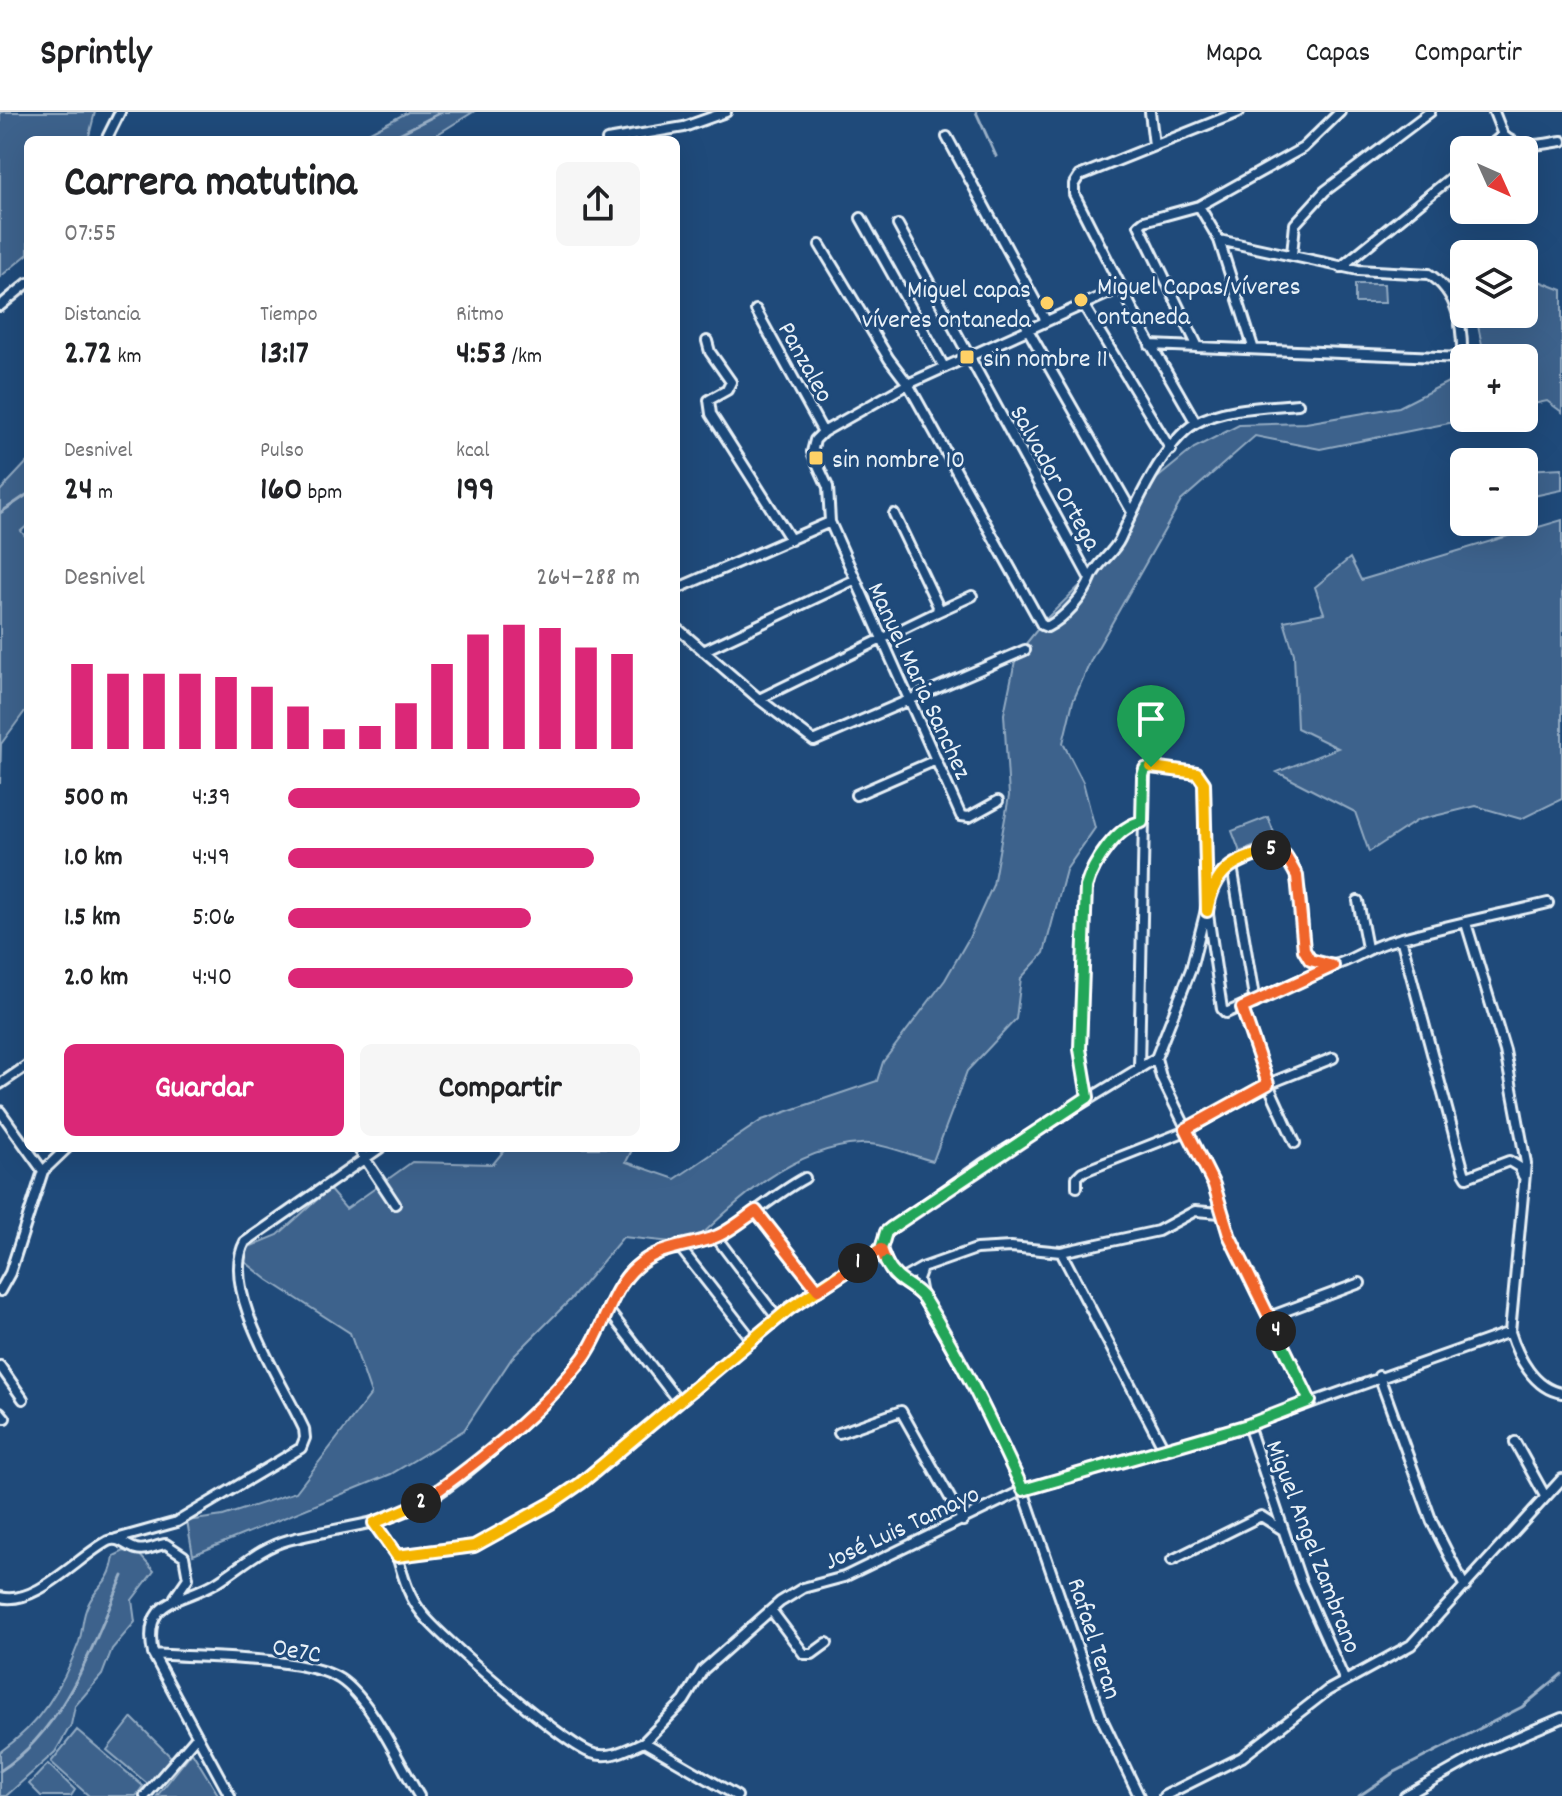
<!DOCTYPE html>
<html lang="es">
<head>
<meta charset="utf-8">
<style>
  :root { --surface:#fff; --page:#f6f6f6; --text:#202124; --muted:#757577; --line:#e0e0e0; --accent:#db2777 }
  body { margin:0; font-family:Dekko,sans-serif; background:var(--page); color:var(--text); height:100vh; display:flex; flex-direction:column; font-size:30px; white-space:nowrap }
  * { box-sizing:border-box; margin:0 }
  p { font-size:26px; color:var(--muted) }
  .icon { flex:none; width:44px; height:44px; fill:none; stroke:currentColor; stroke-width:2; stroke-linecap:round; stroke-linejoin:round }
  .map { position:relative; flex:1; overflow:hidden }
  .panel { position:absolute; left:24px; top:24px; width:656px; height:1016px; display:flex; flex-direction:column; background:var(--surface); border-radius:12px; box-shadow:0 8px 32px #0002 }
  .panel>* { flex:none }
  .needle { width:52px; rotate:135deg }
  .tools { position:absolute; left:1450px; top:24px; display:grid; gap:16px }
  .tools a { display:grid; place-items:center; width:88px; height:88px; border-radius:12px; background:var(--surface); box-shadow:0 8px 32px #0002; font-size:40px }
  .pin { position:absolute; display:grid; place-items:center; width:68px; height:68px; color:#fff; margin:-82px -34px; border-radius:50% 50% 50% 0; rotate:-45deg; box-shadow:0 0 8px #0007 }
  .pin .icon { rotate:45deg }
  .km { position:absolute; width:40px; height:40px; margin:-20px; border-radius:50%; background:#222; color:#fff; font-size:22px; line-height:40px; text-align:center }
  .round { display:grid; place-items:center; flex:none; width:84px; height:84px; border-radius:12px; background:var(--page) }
  .summary { display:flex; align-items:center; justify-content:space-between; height:136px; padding:0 40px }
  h1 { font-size:44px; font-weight:800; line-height:60px }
  .figures { display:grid; grid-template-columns:repeat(3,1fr); gap:12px; height:136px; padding:8px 40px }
  .figures div { display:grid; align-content:center }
  .figures b { font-size:34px; font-weight:800 }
  .figures small { font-size:22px; font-weight:400 }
  .figures p { font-size:22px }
  .chart { height:224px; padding:16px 40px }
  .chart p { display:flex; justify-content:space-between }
  .chart svg { width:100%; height:144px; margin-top:8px; stroke:var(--accent); stroke-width:6 }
  .action { display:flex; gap:16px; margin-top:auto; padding:16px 40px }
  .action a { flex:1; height:92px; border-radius:12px; background:var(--accent); color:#fff; font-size:32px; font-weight:800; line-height:92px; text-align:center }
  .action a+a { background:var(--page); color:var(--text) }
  ul { padding:0 40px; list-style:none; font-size:26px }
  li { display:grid; grid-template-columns:128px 96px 1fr; align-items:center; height:60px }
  li i { height:20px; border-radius:10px; background:var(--accent) }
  header { display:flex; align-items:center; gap:48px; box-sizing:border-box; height:112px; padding:0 40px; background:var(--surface); border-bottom:2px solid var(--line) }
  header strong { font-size:38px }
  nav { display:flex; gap:44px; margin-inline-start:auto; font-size:28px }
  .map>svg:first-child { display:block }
  .green { fill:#3c628c; stroke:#92aac2; stroke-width:2 }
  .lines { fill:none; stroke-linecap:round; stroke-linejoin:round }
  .stream { stroke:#9ab0c7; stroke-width:3 }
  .minor-casing { stroke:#e8f1f8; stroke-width:14 }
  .minor { stroke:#1f4a7a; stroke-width:8 }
  .split-1-casing { stroke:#fff; stroke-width:16 }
  .split-2-casing { stroke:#fff; stroke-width:16 }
  .split-3-casing { stroke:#fff; stroke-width:16 }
  .split-4-casing { stroke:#fff; stroke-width:16 }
  .split-5-casing { stroke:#fff; stroke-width:16 }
  .split-6-casing { stroke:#fff; stroke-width:16 }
  .split-1 { stroke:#22a559; stroke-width:10 }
  .split-2 { stroke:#f5b400; stroke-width:10 }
  .split-3 { stroke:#f0652b; stroke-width:10 }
  .split-4 { stroke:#22a559; stroke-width:10 }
  .split-5 { stroke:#f0652b; stroke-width:10 }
  .split-6 { stroke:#f5b400; stroke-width:10 }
  .poi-dot { fill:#ffd166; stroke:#1f4a7a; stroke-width:3 }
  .labels { text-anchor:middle; stroke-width:6; stroke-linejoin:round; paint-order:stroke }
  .poi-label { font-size:26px; fill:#e8f1f8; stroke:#1f4a7a; text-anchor:start }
  .street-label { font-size:26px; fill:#e8f1f8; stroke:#1f4a7a }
</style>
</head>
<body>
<header>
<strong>Sprintly</strong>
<nav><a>Mapa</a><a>Capas</a><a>Compartir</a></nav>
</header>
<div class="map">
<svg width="1562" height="1684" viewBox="0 0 1562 1684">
  <rect width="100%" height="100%" fill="#1f4a7a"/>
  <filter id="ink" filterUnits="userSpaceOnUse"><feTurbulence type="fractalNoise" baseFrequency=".0125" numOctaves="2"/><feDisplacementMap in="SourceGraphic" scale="16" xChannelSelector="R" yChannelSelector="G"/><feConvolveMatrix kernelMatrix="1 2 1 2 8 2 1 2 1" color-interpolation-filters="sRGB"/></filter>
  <g filter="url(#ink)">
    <path class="green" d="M0,0H95L88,28H28V142L0,165Z
      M408,0H473L428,28H355Z
      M1531,166L1562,178V300L1547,289L1524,294V246H1474L1482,233L1476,204L1524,202V170Z
      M1355,172H1384L1385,191H1355Z
      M1464,262V306H1474L1320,337L1255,324L1181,389L1092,546L1073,589L1063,631L1083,670L1095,716L1066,758L1044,841L1021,866L1016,907L967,959L933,1049C912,1044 882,1030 860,1032C792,1036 738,1088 692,1132L623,1125L572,1186L512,1246L464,1318L391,1362L193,1443L187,1409L223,1404L296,1380L371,1282L350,1221L268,1168L234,1141L278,1123L329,1077L346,1097L412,1050L493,1052L506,1036H633L626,1050L675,1067L762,1008L877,969L883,950L945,868L969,826L993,773L1009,684L1004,602L1016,544L1045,508L1115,439L1144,377L1194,336L1239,313L1306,311L1399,295Z
      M28,349V413L21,419L28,428V595L1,632L0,672V379Z
      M1562,356V378L1524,386V358Z
      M1562,408V687L1521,707L1476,694L1418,708L1369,740L1355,700L1277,660L1338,636L1297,616L1294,542L1284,509L1324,501L1315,475L1350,446L1361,468Z
      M1268,705L1276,726L1240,740L1232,719Z
      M124,1439L139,1442L154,1459L132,1488L135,1510L112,1537L102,1563L75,1594L71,1613L55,1640L6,1684H0V1640C41,1611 62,1576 79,1530C83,1518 82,1504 88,1493C98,1471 110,1473 114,1444Z
      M132,1606L172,1646L149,1673L107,1638Z
      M77,1618L143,1674L136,1684H89L51,1650Z
      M192,1640L219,1684H157Z
      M48,1652L75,1678L71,1684H41L29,1672Z"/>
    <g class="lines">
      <path class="stream" d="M976,0L996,44
        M387,28L442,0
        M0,401L28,382
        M0,1659C65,1617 93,1532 123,1464
        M1359,1684L1393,1661L1522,1595L1562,1562"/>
      <defs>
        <path id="minor" d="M1150,0L1154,33
          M1494,0L1503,23
          M1503,23C1519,39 1542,32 1562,29
          M947,25L1045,207
          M106,28L120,0
          M607,28L684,15L726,0
          M1485,38L1503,23
          M1199,94L1219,128L1253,235
          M861,106L944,255
          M898,113L1090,467
          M820,133L889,247L908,272L1042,513L1047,515C1066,505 1084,484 1091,466C1096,452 1113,442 1120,427C1134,396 1165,328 1196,311C1224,295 1266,295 1298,292
          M1292,142L1295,112L1325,79L1430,0
          M1341,155L1464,55
          M1083,192L1171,338
          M0,194L28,171
          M756,198L823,320
          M1027,216L1132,400
          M707,229L710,240L731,270L727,278L709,288L711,302L791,428
          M1150,233L1462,246C1463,214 1458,181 1429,162L1358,158L1219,128
          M1198,235L1139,113L1144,109L1199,94L1303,36L1340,0
          M1196,311L1146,224L1074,82V72L1079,64L1239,0
          M830,410L961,704L969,705L998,689
          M676,477L830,410L828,375L812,340L815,328L823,320L908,272L1120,176
          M937,500L972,484
          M676,515L759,587L814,629L1025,538
          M703,539L854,468
          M759,587L937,500L938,494L894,402
          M856,683L936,648
          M1232,754L1255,891
          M1358,789L1367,836
          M1208,802L1222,897L1226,901L1333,854
          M1466,811L1505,939L1526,1051L1510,1220
          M1401,826L1464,1060L1467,1065L1509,1049L1519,1055L1523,1064
          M1242,896L1268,972L1295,1031
          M1156,946L1161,965L1214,1073L1229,1123L1310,1289
          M1139,957L1145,657L1151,655L1197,661L1204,671L1207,781
          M0,972L28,953
          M1088,985L1080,937L1086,775C1093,751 1117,714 1142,710
          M0,999L43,1059
          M358,1036L395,1092
          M1077,1075V1065L1082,1060L1181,1021L1268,972L1333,946
          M756,1099L818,1178
          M716,1125L778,1207
          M678,1133L753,1229
          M881,1137L893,1163L921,1183L974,1275L1023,1378L1102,1607L1139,1684
          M1061,1140L1164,1337
          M899,1169L922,1156
          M0,1179L10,1161L43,1059L67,1036
          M921,1183L918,1167L922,1156L976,1137L1011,1135L1061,1140L1158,1119L1195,1099L1221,1101
          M608,1198L678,1289
          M1269,1205L1360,1171
          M0,1254L23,1287
          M1379,1264L1432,1410L1465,1475
          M0,1300L5,1306
          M1248,1313L1301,1470L1345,1569
          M839,1321L901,1299L963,1409
          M1515,1330L1545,1384
          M374,1411L397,1444L474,1434L552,1391L581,1371L789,1197L881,1137L886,1120L891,1116L984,1051L1156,946L1191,857L1212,774C1222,758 1235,753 1253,745C1259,743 1269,736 1277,738C1303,744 1302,815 1304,838C1310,848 1321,857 1334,853C1351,849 1368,836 1385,831C1438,815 1494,804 1548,791
          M116,1427L177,1410L301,1336L305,1326L304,1317C283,1271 219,1177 245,1130L380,1036
          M397,1444C403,1463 408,1484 421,1500C438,1524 566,1633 591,1641C610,1648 627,1637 644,1630L737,1684
          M1172,1448L1261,1404L1283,1418
          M0,1485C35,1495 79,1444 108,1429C118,1424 126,1434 136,1437C146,1440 156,1433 166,1432L184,1444L188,1466L175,1485
          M771,1498L804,1542H812L827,1531
          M153,1542C198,1546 305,1544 340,1567C372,1588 399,1651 419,1684
          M644,1630L684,1589L703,1558L780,1490L803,1476L844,1465L1023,1378L1248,1313L1510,1220C1518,1245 1534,1277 1562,1281
          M145,1684L197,1624
          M230,1684L153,1542C142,1486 178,1492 215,1471C240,1456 259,1436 288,1428C331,1416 376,1415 417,1394C462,1371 554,1286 584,1245C604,1218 610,1178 635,1155C663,1131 693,1138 720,1123C750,1106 775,1082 805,1066
          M1164,1684L1242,1645L1327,1579L1411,1533L1562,1367
          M1405,1684L1483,1640L1562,1606"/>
      </defs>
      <use href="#minor" class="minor-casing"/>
      <use href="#minor" class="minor"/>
    </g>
  </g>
  <g class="lines" filter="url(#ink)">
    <defs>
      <path id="split-1" d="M858,1151L881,1137L886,1120L891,1116L1088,985L1080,937L1086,775C1093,751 1117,714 1142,710L1143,664L1145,657L1151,655"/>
      <path id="split-2" d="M421,1391L374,1411L397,1444L474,1434L552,1391L581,1371L789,1197L858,1151"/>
      <path id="split-3" d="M421,1391C478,1350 541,1302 584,1245C604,1218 610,1178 636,1155C659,1134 687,1135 715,1125C729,1120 744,1107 756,1099L818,1178L881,1137L886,1150"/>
      <path id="split-4" d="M886,1150C897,1172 915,1173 924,1187C962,1248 993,1313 1023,1378L1248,1313L1310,1289L1276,1219"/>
      <path id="split-5" d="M1271,738L1285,743L1297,764L1304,838L1310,848L1333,854L1242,896L1268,972L1186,1017L1214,1073L1229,1123L1276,1219"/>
      <path id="split-6" d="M1151,655L1197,661L1204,671L1207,799C1215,757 1231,750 1271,738"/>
    </defs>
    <use href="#split-1" class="split-1-casing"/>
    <use href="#split-2" class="split-2-casing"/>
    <use href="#split-3" class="split-3-casing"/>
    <use href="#split-4" class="split-4-casing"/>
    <use href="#split-5" class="split-5-casing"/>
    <use href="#split-6" class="split-6-casing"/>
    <use href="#split-1" class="split-1"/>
    <use href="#split-2" class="split-2"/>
    <use href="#split-3" class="split-3"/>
    <use href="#split-4" class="split-4"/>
    <use href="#split-5" class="split-5"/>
    <use href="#split-6" class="split-6"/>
  </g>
  <g class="poi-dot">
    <circle cx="1081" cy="188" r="8"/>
    <circle cx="1047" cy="191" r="8"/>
    <rect x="959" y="237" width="16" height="16" rx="4"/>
    <rect x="808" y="338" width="16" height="16" rx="4"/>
  </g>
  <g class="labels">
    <g class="poi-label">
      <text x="1097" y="182">Miguel Capas/víveres<tspan x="1097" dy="30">ontaneda</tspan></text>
      <text x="1031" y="185" text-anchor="end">Miguel capas<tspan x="1031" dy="30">víveres ontaneda</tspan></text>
      <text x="983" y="254">sin nombre 11</text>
      <text x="832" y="355">sin nombre 10</text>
    </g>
    <g class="street-label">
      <text transform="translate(807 249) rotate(61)" y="9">Panzaleo</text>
      <text transform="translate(1057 365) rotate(61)" y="9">Salvador Ortega</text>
      <text transform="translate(921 568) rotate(65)" y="9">Manuel Maria Sanchez</text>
      <text transform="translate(901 1414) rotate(-25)" y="9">José Luis Tamayo</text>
      <text transform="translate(1315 1434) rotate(69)" y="9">Miguel Angel Zambrano</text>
      <text transform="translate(1096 1526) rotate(72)" y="9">Rafael Teran</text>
      <text transform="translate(297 1537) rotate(10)" y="9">Oe7C</text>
    </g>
  </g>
</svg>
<div class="tools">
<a><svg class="needle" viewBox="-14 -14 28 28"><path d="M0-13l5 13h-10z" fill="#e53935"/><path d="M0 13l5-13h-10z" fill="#757577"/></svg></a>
<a><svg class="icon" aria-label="layers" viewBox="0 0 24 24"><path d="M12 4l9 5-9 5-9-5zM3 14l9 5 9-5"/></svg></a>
<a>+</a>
<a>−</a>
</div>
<div class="pin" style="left:1151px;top:655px;background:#1e9e55"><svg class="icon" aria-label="arrive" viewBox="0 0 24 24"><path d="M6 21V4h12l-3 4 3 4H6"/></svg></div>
<b class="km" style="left:858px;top:1151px">1</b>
<b class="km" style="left:421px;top:1391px">2</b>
<b class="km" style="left:1276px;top:1219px">4</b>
<b class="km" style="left:1271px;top:738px">5</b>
<section class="panel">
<div class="summary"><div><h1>Carrera matutina</h1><p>07:55</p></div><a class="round"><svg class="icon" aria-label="share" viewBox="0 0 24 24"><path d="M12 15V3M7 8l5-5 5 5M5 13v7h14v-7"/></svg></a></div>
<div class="figures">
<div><p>Distancia</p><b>2.72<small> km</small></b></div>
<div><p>Tiempo</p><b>13:17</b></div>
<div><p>Ritmo</p><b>4:53<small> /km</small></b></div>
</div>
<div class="figures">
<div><p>Desnivel</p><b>24<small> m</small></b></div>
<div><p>Pulso</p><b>160<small> bpm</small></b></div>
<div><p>kcal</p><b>199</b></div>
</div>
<div class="chart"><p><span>Desnivel</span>264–288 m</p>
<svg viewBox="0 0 160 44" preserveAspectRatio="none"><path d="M5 44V18M15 44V21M25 44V21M35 44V21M45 44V22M55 44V25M65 44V31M75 44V38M85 44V37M95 44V30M105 44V18M115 44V9M125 44V6M135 44V7M145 44V13M155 44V15"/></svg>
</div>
<ul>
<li><b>500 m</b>4:39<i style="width:100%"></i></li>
<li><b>1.0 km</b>4:49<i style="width:87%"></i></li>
<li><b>1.5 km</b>5:06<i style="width:69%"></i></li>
<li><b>2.0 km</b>4:40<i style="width:98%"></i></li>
</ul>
<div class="action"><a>Guardar</a><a>Compartir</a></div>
</section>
</div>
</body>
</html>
